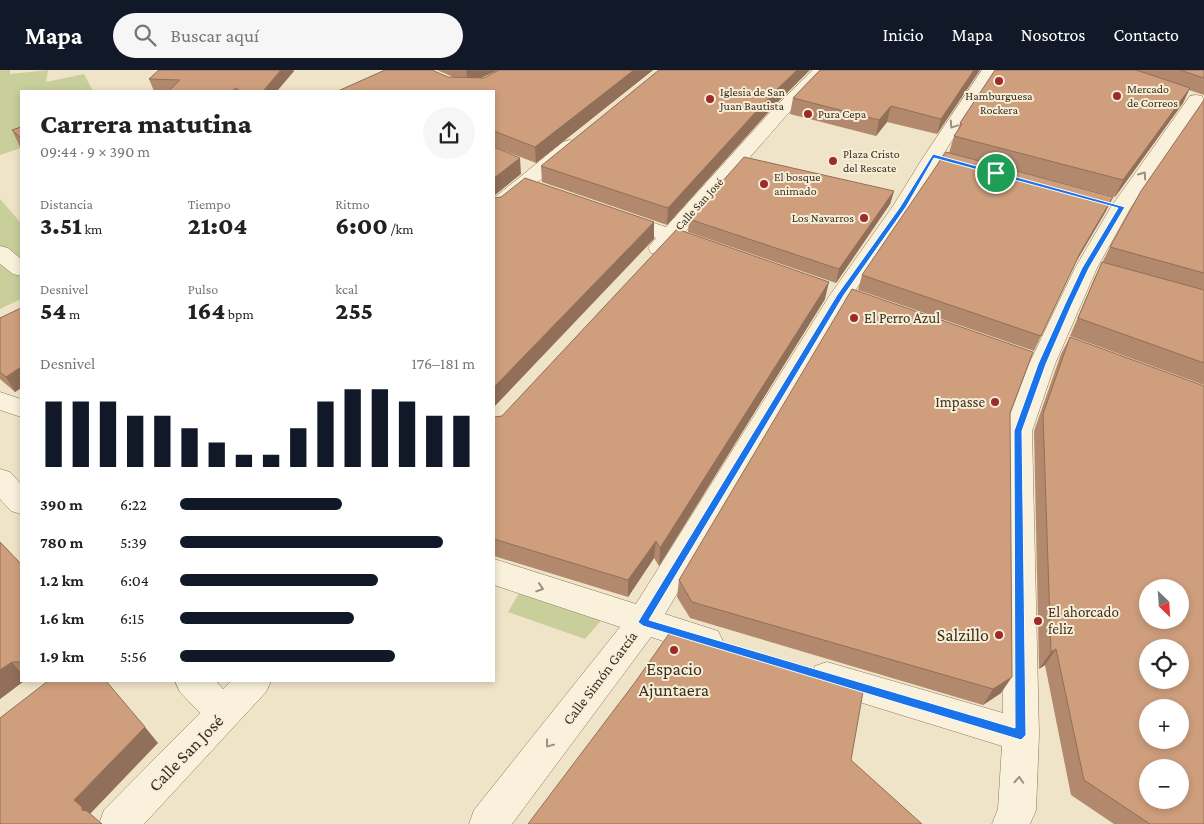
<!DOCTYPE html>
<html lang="es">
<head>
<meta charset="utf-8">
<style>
  :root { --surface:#fff; --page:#f6f6f6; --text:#222; --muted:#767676; --accent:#111827 }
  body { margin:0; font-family:"Crimson Pro",serif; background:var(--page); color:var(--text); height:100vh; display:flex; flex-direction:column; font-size:19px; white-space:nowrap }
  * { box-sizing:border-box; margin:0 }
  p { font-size:16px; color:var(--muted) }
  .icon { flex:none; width:28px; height:28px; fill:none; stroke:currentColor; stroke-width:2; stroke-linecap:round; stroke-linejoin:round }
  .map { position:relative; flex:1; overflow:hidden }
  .drawer { position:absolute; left:20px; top:20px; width:475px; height:592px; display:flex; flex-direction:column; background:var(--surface); border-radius:0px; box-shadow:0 2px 8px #0003 }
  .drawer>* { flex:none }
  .needle { width:32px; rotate:155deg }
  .fabs { position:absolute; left:1139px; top:509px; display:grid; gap:10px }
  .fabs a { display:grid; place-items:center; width:50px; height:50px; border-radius:50%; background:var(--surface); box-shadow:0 2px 8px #0003; font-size:25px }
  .pin { position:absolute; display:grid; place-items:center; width:42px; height:42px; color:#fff; margin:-21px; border:2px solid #fff; border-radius:50%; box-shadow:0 1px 5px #0007 }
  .round { display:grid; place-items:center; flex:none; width:52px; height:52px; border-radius:26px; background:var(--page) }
  .head { display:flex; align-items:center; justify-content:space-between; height:85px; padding:0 20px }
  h1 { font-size:28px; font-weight:800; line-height:38px }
  .figures { display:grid; grid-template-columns:repeat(3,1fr); gap:8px; height:85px; padding:5px 20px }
  .figures div { display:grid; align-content:center }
  .figures b { font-size:25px; font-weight:800 }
  .figures small { font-size:14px; font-weight:400 }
  .figures p { font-size:14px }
  .chart { height:140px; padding:10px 20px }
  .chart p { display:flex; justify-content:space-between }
  .chart svg { width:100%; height:90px; margin-top:5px; stroke:var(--accent); stroke-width:6 }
  ul { padding:0 20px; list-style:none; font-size:16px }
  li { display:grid; grid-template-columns:80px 60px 1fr; align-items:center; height:38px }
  li i { height:12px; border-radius:6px; background:var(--accent) }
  header { display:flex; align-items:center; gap:30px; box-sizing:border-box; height:70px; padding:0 25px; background:var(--accent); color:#fff }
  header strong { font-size:24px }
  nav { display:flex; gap:28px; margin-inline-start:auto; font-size:18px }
  .search { width:350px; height:45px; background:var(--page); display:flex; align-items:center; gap:12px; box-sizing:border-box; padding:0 18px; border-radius:28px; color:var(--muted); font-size:19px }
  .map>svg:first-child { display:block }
  .green { fill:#c9cf9b }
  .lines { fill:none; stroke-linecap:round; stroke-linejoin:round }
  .street-casing { stroke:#8d765c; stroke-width:1 }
  .street { fill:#faf1dc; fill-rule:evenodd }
  .wall { fill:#b2896c }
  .shaded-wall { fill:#916f58 }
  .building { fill:#cf9f7d; stroke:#916f58; fill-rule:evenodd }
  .oneway { stroke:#9c907e }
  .route { fill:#1a73e8; stroke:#fff; fill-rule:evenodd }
  .poi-dot { fill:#9e2a2b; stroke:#f7eed8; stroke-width:2 }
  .labels { text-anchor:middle; stroke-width:4; stroke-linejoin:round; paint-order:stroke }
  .far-poi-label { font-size:12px; fill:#3d2e20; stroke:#f7eed8; text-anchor:start }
  .far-street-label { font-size:12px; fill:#3d2e20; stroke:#f7eed8 }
  .poi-label { font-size:15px; fill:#3d2e20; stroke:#f7eed8; text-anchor:start }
  .street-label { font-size:15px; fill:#3d2e20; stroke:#f7eed8 }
  .near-poi-label { font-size:18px; fill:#3d2e20; stroke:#f7eed8; text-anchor:end }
  .near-street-label { font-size:18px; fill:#3d2e20; stroke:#f7eed8 }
</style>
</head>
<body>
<header>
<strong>Mapa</strong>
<div class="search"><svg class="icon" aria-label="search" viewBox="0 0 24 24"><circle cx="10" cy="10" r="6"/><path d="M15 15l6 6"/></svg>Buscar aquí</div>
<nav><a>Inicio</a><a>Mapa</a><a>Nosotros</a><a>Contacto</a></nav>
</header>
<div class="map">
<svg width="1204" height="754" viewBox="0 0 1204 754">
  <rect width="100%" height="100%" fill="#f0e4c8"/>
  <path class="green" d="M0,0H10V4L48,0L46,12L84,4L93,21H21V78L0,85Z
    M0,129L21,153V229L0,239Z
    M525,513L604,547L585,569L508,542Z"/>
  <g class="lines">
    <defs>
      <path id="street" d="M813,0H830L785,47L684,163L713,173L716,178L713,183L705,184L674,174C667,183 663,185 651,183L648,178L656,168L611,151L608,147L611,143L618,141L666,157L773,39Z
        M982,0H998L942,86L913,137L852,225L665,544L718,561L723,571L718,581L706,585L651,567L512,754H469L474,740L620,557L494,515V489L636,534L830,225L893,136L924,86Z
        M1196,25L1202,26L1204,31L1131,137L1097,198L1055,294L1032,361L1039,665L1036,740L1030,754H992L998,739L1002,676L827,622L815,618L810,607L815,596L827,592L1003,643L1004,361L1029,294L1075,198L1111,137L1190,26Z
        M570,70L577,72L579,76L577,80L501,142L494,144V128L563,72Z
        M0,176L8,178L21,189V206L13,204L0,194Z
        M0,322L21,329V347L0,340Z
        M0,399L10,402L21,414V444L11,441L0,429Z
        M175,611H216L223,619L231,611H271L266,622L144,754H99L104,740L200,643L180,622Z"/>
    </defs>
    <use href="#street" class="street-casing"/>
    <use href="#street" class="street"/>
  </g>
  <path class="wall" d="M159,0H293L294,1L277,21H154L149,9Z
    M437,0H498L481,8H484L499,0H653L536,93L494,77V21L448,7H453Z
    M820,0H980L937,64L887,52L876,66L790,44L793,28Z
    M995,0H1204V25L1189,20L1183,33L1115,127L949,83L954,66L958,60L960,53Z
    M1204,30V315L1070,266L1094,209L1110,177Z
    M772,38L667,155L542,112L541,96Z
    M21,57V79L12,60Z
    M894,121L890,134L836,213L688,162L689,149Z
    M1106,141L1073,197L1034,281L858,220L862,205Z
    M825,229L659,496L654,488L628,527L494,486V347L502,346Z
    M21,238V318L15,322L0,309V248Z
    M1070,267L1204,754H1114L1071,725L1045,595L1039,599L1034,361L1061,284Z
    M1010,343L1001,623L983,635L690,548L677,527L679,510Z
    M0,472L21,494V611H24L0,629Z"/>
  <path class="shaded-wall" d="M281,0H293L294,1L277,21H263Z
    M466,0H498L468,14Z
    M634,0H653L536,93L535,77Z
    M797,0H810L772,38L667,155L668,138L774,22Z
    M974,0H980L937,64L941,49Z
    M1190,18L1183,33L1115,127L1123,110Z
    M891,36L887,52L876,66L879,50Z
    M520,88L521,104L494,126V108Z
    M894,121L890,134L836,213L839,199Z
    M1113,127L1106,141L1073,197L1034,281L1080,183Z
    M654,152V169L494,337V317Z
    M829,212L825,229L659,496L660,478Z
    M21,297V318L15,322L6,307Z
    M656,471L654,488L628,527V510Z
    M1056,579L1045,595L1039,599L1051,582Z
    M12,592L21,603V611H24L0,629V600Z
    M1012,607L1001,623L983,635L993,619Z
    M145,657L158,673L90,744L82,740L74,730Z"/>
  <path class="building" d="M159,0H281L263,21H241L235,18L232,21H169L180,10L149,9Z
    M385,0H432L448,7L484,8L499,0H634L535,77L494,61V21H338Z
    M659,0H797L774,22L668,138L541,96Z
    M820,0H974L941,49L891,36L879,50L793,28Z
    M995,0H1136L1190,18L1123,110L954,66L962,54L960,53Z
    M1180,0H1204V8Z
    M1204,30V203L1110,177L1141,121Z
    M21,57V68L12,60Z
    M494,77L520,88L494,108Z
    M946,82L1113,127L1080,183L1041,266L862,205Z
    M744,87L894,121L839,199L689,149Z
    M525,108L654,152L494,317V128L501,127Z
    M677,159L829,212L660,478L656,471L628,510L494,469V347L502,346Z
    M1102,192L1204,220V293L1078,248Z
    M852,219L1033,282L1010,343L1012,607L993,619L692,532L679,510Z
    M21,238V297L6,307L0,302V248Z
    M1070,267L1204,316V754H1150L1084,710L1056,579L1051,582L1043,344ZM1148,518H1180V550H1148ZM1148,578H1180V610H1148ZM1148,638H1180V670H1148ZM1148,698H1180V730H1148Z
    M0,472L21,494V592H12L0,600Z
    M673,558L864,616L851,690L922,754H528L636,611Z
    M48,611H106L145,657L74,730L82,737V740L87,741L102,754H0V648Z"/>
  <defs><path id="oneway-chevron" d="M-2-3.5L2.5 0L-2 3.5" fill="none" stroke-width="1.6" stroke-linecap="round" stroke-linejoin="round" transform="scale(1.25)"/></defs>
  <g class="oneway">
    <use href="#oneway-chevron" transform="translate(953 55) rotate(124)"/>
    <use href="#oneway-chevron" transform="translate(1143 105) rotate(-55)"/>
    <use href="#oneway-chevron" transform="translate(540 518) rotate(18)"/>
    <use href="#oneway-chevron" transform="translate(549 674) rotate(127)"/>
    <use href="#oneway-chevron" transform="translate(1019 710) rotate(-87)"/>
  </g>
  <path class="route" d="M933,84L1125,137L1089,198L1072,234L1046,294L1022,361L1026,665L1021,670L643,556L638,552L837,225L900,137ZM934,88L1118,138L1082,198L1065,234L1038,294L1014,361L1015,658L649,550L844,225L906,137Z"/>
  <g class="poi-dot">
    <circle cx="999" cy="11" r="5"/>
    <circle cx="1117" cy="26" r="5"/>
    <circle cx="710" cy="29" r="5"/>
    <circle cx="808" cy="44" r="5"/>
    <circle cx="833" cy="91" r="5"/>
    <circle cx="764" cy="114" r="5"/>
    <circle cx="864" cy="148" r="5"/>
    <circle cx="854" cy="248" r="5"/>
    <circle cx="995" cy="332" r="5"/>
    <circle cx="1038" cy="551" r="5"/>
    <circle cx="999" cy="565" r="5"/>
    <circle cx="674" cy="580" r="5"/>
  </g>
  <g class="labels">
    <g class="far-poi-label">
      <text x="1127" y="23">Mercado<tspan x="1127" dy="14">de Correos</tspan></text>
      <text x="720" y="26">Iglesia de San<tspan x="720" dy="14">Juan Bautista</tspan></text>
      <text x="999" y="30" text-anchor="middle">Hamburguesa<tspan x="999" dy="14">Rockera</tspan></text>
      <text x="818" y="48">Pura Cepa</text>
      <text x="843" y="88">Plaza Cristo<tspan x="843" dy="14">del Rescate</tspan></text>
      <text x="774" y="111">El bosque<tspan x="774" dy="14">animado</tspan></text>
      <text x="854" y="152" text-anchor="end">Los Navarros</text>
    </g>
    <g class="far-street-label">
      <text transform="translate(699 134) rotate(-48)" y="4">Calle San José</text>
    </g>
    <g class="poi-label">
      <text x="864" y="253">El Perro Azul</text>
      <text x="985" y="337" text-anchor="end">Impasse</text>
      <text x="1048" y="547">El ahorcado<tspan x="1048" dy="17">feliz</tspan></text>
    </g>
    <g class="street-label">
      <text transform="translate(600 608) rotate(-53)" y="5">Calle Simón García</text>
    </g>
    <g class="near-poi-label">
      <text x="989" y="571">Salzillo</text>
      <text x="674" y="605" text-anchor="middle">Espacio<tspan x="674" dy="21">Ajuntaera</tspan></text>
    </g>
    <g class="near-street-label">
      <text transform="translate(186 683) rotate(-46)" y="6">Calle San José</text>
    </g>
  </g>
</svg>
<div class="fabs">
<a><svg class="needle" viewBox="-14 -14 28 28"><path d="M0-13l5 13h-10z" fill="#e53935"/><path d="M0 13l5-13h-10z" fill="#767676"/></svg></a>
<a><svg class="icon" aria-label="locate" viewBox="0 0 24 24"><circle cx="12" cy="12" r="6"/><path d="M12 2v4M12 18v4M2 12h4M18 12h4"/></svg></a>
<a>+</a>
<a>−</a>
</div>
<div class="pin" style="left:996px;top:103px;background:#1e9e55"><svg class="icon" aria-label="arrive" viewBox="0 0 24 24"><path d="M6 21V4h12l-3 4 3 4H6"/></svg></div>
<section class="drawer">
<div class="head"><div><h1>Carrera matutina</h1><p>09:44 · 9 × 390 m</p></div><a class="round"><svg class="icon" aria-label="share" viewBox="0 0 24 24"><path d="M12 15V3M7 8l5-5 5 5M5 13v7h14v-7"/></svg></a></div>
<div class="figures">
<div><p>Distancia</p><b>3.51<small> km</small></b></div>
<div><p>Tiempo</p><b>21:04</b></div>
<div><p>Ritmo</p><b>6:00<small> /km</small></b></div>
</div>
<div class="figures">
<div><p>Desnivel</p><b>54<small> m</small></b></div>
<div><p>Pulso</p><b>164<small> bpm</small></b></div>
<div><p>kcal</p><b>255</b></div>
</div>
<div class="chart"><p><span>Desnivel</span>176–181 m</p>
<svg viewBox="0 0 160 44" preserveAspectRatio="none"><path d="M5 44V12M15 44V12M25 44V12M35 44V19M45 44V19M55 44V25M65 44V32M75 44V38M85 44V38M95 44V25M105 44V12M115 44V6M125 44V6M135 44V12M145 44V19M155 44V19"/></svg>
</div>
<ul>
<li><b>390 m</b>6:22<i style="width:55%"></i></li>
<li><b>780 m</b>5:39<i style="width:89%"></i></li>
<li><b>1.2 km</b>6:04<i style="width:67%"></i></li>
<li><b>1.6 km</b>6:15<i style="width:59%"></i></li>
<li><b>1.9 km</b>5:56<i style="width:73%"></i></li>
</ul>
</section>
</div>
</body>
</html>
